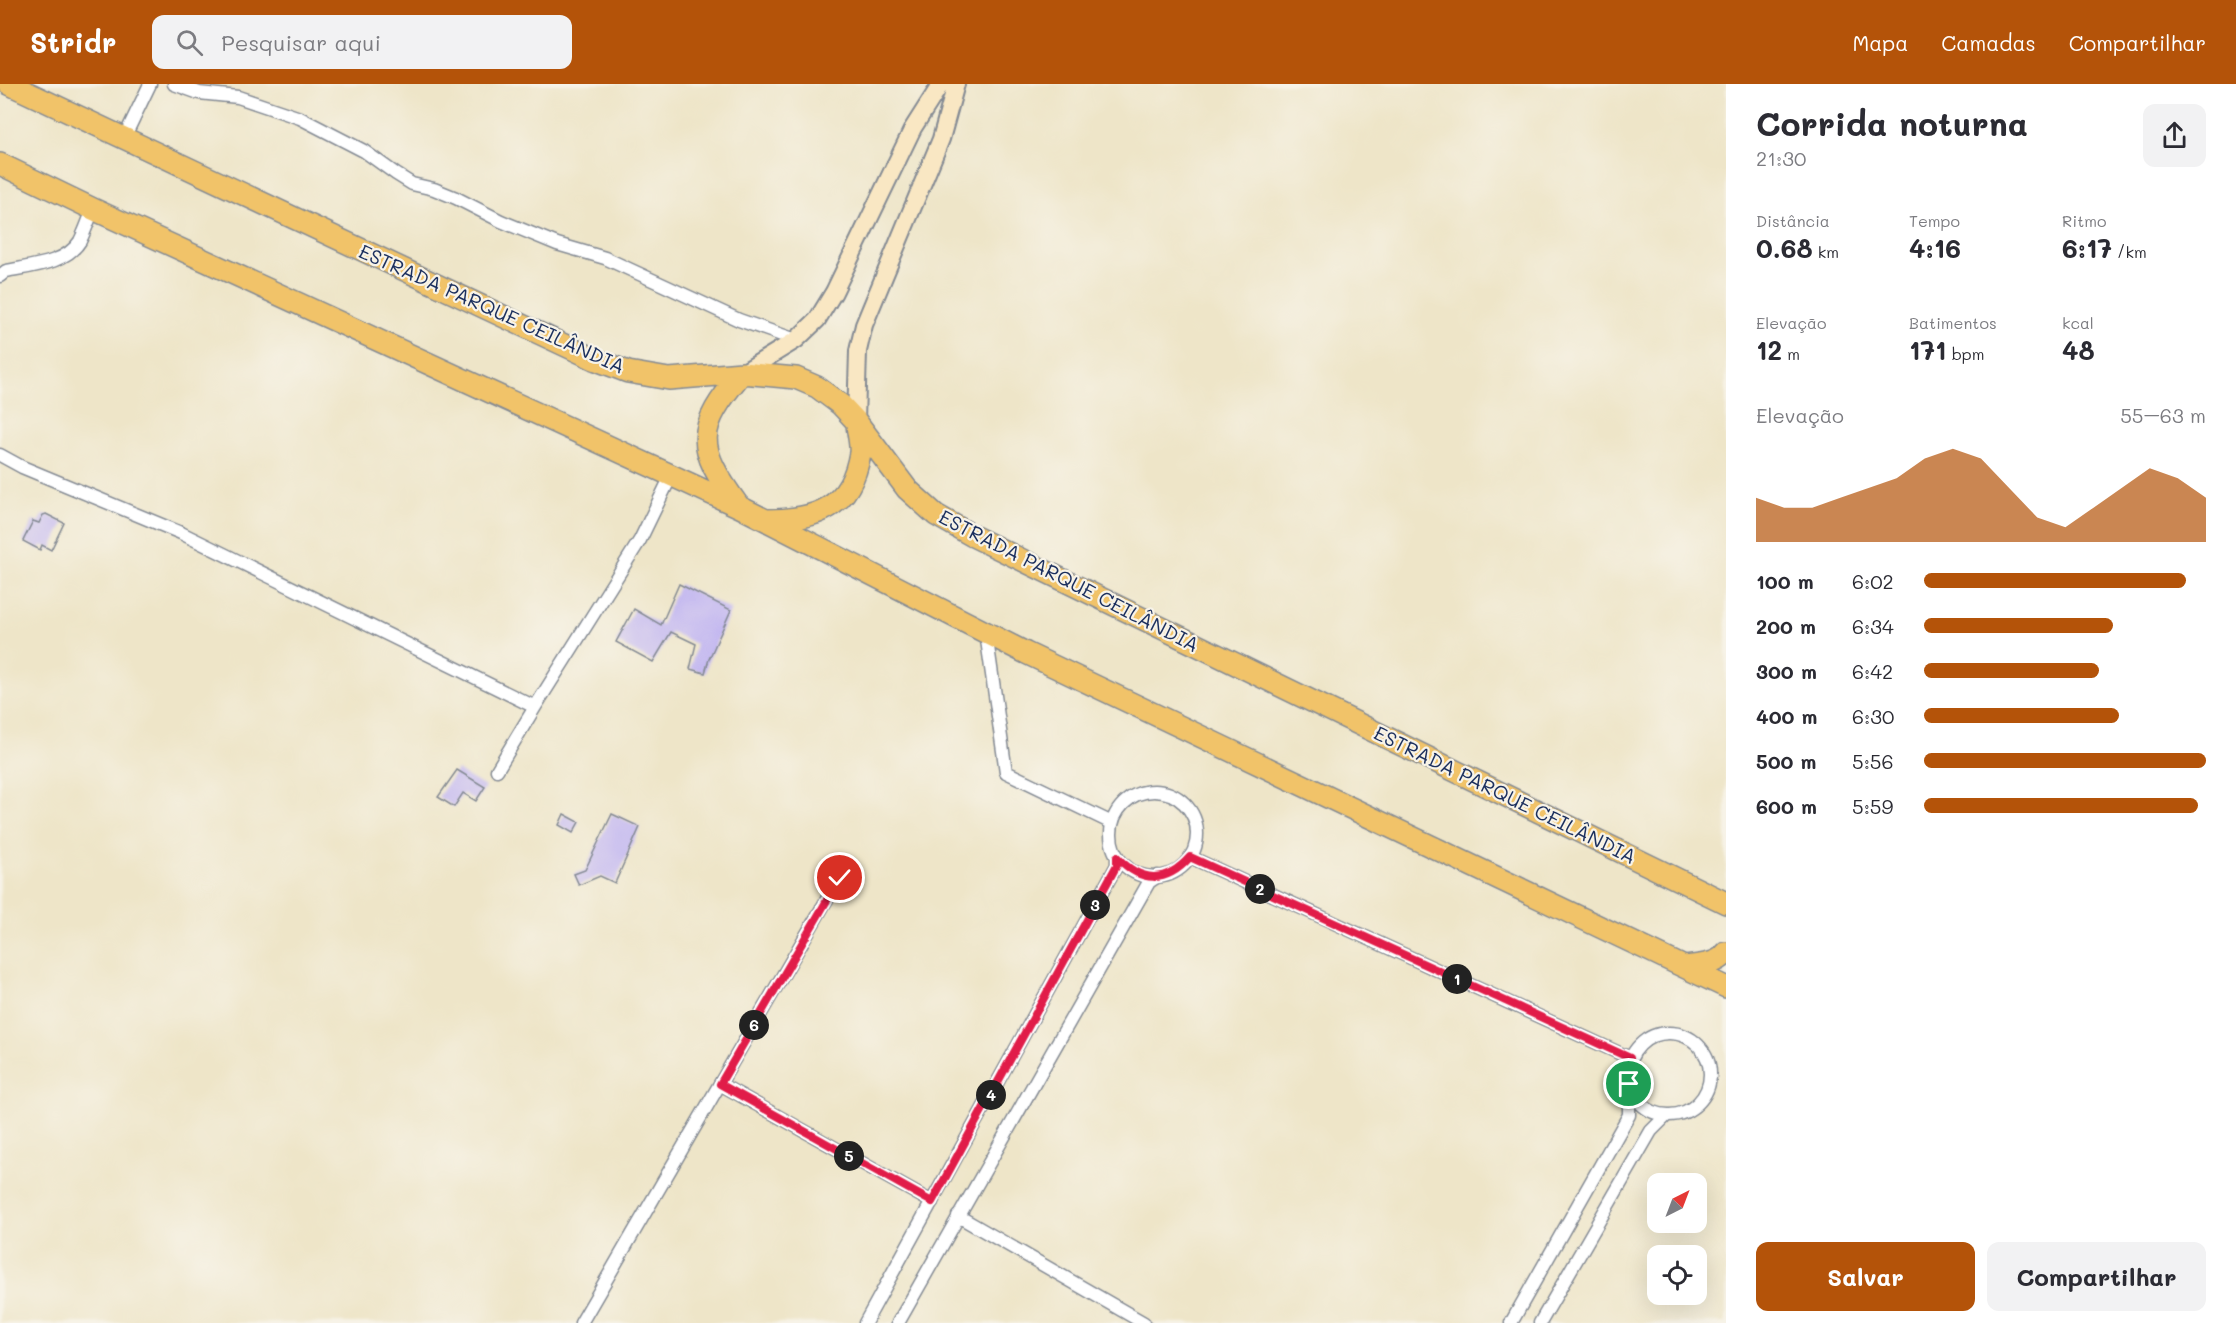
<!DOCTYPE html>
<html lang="pt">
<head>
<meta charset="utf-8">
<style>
  :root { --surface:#fff; --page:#f2f2f3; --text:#2b2b33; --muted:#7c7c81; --accent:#b45309 }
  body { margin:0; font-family:Mali,sans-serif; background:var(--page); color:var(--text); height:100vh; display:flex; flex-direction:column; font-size:22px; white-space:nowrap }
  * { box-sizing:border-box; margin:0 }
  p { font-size:20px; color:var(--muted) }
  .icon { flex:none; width:33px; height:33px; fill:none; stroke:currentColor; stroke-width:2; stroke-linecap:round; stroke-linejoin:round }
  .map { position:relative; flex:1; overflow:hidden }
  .drawer { display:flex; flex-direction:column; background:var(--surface); width:510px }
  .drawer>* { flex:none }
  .needle { width:39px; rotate:42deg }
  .fabs { position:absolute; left:1647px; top:1089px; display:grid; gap:12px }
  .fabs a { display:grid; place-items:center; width:60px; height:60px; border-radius:12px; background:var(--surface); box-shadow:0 6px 24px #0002; font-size:30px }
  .pin { position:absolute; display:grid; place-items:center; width:51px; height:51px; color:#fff; margin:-26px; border:3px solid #fff; border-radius:50%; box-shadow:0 2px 6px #0007 }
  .km { position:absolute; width:30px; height:30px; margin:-15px; border-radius:50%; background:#222; color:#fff; font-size:16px; line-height:30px; text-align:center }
  .round { display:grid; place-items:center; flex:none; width:63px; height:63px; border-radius:12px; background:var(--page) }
  .overview { display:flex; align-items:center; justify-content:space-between; height:102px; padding:0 30px }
  h1 { font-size:33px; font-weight:800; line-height:45px }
  .metrics { display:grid; grid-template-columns:repeat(3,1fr); gap:9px; height:102px; padding:6px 30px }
  .metrics div { display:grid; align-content:center }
  .metrics b { font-size:26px; font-weight:800 }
  .metrics small { font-size:16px; font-weight:400 }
  .metrics p { font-size:16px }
  .chart { height:168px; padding:12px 30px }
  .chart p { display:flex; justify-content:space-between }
  .chart svg { width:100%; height:108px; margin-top:6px; fill:var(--accent); opacity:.7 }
  .primary-button { display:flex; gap:12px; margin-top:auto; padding:12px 30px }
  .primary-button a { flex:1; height:69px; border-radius:12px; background:var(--accent); color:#fff; font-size:24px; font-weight:800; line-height:69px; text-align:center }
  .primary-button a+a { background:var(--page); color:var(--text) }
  ul { padding:0 30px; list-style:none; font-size:20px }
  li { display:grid; grid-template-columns:96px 72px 1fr; align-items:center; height:45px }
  li i { height:15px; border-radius:8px; background:var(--accent) }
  header { display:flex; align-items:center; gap:36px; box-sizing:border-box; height:84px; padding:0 30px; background:var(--accent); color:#fff }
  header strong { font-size:28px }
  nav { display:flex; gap:33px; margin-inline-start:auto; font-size:21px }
  .search { width:420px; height:54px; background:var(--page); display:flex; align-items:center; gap:15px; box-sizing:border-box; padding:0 21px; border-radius:12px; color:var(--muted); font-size:22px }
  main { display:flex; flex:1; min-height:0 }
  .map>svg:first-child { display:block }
  .building { fill:#bfb3f1 }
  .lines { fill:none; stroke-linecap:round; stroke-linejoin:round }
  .street-casing { stroke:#848a93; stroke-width:15 }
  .secondary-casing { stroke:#848a93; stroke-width:20 }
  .highway-casing { stroke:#848a93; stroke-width:24 }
  .street { stroke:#fff; stroke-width:12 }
  .secondary { stroke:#f9e7c3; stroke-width:16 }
  .highway { stroke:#f1c369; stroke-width:21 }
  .route-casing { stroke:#fff; stroke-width:12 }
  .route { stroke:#e11d48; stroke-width:8 }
  .labels { text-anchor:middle; stroke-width:4.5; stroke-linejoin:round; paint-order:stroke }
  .street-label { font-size:20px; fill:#1b2f5e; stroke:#f7f3e8 }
</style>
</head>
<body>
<header>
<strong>Stridr</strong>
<div class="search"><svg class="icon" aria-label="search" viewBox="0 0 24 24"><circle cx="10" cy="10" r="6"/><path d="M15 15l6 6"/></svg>Pesquisar aqui</div>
<nav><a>Mapa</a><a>Camadas</a><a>Compartilhar</a></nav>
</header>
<main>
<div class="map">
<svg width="1726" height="1239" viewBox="0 0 1726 1239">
  <rect width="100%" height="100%" fill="#f7f3e8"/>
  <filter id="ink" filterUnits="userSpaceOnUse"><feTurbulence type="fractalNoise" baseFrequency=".0167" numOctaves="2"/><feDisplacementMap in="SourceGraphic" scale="12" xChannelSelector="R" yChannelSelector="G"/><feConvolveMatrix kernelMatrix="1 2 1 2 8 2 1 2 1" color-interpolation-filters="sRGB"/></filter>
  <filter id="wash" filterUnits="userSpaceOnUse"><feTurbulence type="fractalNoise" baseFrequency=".008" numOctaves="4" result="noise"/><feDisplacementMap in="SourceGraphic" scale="24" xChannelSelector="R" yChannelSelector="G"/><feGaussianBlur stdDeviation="1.35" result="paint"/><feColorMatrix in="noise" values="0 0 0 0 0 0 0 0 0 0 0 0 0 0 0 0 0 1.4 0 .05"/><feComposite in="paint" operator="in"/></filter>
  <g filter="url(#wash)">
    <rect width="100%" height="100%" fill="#eee5c8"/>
    <g id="blocks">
      <path class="building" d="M46,430L64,439L51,466L42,461L40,466L23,457L33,437L39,439L43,431Z
        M679,500L731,526L709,575L705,589L690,585L696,560L671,548L653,578L616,558L634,525L661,541Z
        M457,686L485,703L476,717L463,709L454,723L438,713Z
        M564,730L579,738L573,749L559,741Z
        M612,730L640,743L615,799L600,792L579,801L574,790L585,786Z"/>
    </g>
  </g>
  <g filter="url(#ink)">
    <use href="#blocks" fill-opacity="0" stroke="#848a93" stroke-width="1.5"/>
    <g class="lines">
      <defs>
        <path id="street" d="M174,0L199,9L238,13L300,34L364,67L396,90L412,100L434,105L456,114L501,137L557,160L605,174L739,236L796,256
          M124,54L150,0
          M0,192L6,187C30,182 66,180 80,157C85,147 89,136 93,125
          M0,371L22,383L181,449L535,623
          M986,549L1006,688L1112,739
          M497,686L535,623L640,456L671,392
          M1111 750a43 43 0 1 1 86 0a43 43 0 1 1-86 0Z
          M1190,773L1630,974
          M1628 990a41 41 0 1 1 82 0a41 41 0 1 1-82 0Z
          M720,1000L932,1118
          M958,1132L1144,1239
          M581,1239L840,793
          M865,1239L1117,781V773
          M898,1239L1149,798L1158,792
          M1511,1239L1629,1031V1000
          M1540,1239L1651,1047L1667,1031"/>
        <path id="secondary" d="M742,289L796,256L817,236L834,208L913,44L941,0
          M856,337L858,267L864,241L941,55L956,0"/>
        <path id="highway" d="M9,0L594,275L628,288L669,295L742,289L796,294L817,303L841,321L856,337L907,405L936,431L973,452L1726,819
          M0,80L93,125L740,423L1026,569L1726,903
          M738,421C695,362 695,345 742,289
          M766,436C817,436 851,424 860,369C861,361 858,350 857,341
          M1684,883C1699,881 1717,881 1726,869"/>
      </defs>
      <use href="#street" class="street-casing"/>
      <use href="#secondary" class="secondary-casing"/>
      <use href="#highway" class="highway-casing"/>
      <use href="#street" class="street"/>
      <use href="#secondary" class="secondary"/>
      <use href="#highway" class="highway"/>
    </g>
  </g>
  <g class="lines" filter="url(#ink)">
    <defs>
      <path id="route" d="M840,794L720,1000L932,1118L1117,781V773C1141,799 1166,800 1190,773L1630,974L1628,987L1629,1000"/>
    </defs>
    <use href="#route" class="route-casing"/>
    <use href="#route" class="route"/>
  </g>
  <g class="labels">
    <g class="street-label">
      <text transform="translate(492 225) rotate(24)" y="7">ESTRADA PARQUE CEILÂNDIA</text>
      <text transform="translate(1069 497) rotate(27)" y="7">ESTRADA PARQUE CEILÂNDIA</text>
      <text transform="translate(1505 711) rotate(26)" y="7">ESTRADA PARQUE CEILÂNDIA</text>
    </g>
  </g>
</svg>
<div class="fabs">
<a><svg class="needle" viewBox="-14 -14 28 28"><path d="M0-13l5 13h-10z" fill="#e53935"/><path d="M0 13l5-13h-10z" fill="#7c7c81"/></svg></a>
<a><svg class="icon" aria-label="locate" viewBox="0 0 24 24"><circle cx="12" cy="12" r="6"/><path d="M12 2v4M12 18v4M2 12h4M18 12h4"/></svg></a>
</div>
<div class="pin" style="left:1629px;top:1000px;background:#1e9e55"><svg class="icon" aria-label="arrive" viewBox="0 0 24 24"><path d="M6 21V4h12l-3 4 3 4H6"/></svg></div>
<div class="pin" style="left:840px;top:794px;background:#d93025"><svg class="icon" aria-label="check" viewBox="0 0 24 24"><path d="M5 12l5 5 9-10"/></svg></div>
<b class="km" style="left:1457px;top:895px">1</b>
<b class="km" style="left:1260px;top:805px">2</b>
<b class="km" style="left:1095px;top:821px">3</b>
<b class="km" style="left:991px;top:1011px">4</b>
<b class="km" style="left:849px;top:1072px">5</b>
<b class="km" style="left:754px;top:941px">6</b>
</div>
<section class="drawer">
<div class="overview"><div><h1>Corrida noturna</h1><p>21:30</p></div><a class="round"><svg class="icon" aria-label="share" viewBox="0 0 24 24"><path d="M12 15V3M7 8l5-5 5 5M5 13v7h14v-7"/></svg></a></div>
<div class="metrics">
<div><p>Distância</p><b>0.68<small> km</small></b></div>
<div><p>Tempo</p><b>4:16</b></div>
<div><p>Ritmo</p><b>6:17<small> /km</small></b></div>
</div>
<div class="metrics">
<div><p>Elevação</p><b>12<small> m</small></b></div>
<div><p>Batimentos</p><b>171<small> bpm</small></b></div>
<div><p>kcal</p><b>48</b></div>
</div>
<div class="chart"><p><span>Elevação</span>55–63 m</p>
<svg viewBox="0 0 160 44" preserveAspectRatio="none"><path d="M0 44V26L10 30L20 30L30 26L40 22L50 18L60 10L70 6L80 10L90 22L100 34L110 38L120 30L130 22L140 14L150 18L160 26V44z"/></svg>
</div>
<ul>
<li><b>100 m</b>6:02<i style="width:93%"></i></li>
<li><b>200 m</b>6:34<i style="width:67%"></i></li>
<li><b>300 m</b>6:42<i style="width:62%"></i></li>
<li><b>400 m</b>6:30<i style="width:69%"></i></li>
<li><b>500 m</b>5:56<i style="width:100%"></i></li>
<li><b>600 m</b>5:59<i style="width:97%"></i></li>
</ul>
<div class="primary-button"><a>Salvar</a><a>Compartilhar</a></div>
</section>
</main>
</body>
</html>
